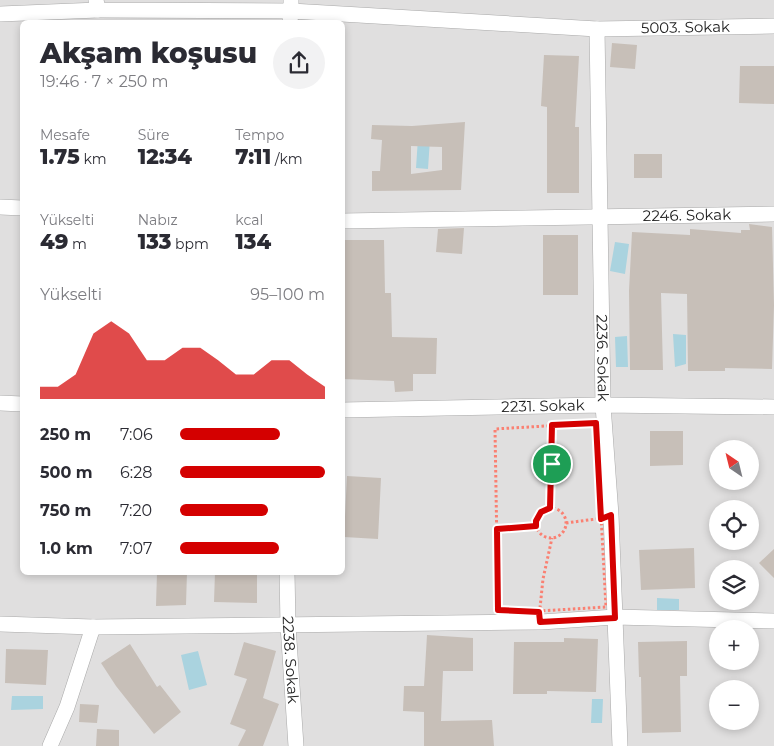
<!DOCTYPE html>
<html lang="tr">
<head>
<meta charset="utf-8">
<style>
  :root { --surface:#fff; --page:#f2f2f3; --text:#2b2b33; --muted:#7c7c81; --accent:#d40000 }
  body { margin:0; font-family:Montserrat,sans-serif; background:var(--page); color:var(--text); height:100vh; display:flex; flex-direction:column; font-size:19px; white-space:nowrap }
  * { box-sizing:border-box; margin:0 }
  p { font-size:16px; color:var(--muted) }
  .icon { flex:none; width:28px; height:28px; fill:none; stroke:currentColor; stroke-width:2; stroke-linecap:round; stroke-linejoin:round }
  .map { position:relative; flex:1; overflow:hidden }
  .sheet { position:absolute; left:20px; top:20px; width:325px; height:555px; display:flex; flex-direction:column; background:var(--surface); border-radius:8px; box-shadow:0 2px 8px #0003 }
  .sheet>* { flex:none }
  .needle { width:32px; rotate:325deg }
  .buttons { position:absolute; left:709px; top:440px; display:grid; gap:10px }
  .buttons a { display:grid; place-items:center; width:50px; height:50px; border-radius:50%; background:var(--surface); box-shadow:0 2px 8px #0003; font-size:25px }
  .pin { position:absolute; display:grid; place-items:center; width:42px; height:42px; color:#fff; margin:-21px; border:2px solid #fff; border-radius:50%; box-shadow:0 1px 5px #0007 }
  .round { display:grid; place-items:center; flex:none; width:52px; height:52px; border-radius:26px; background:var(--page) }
  .head { display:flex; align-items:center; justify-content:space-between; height:85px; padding:0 20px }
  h1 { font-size:28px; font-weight:800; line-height:38px }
  .figures { display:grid; grid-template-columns:repeat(3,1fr); gap:8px; height:85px; padding:5px 20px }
  .figures div { display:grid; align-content:center }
  .figures b { font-size:21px; font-weight:800 }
  .figures small { font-size:14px; font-weight:400 }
  .figures p { font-size:14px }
  .chart { height:140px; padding:10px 20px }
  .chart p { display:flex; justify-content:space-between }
  .chart svg { width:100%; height:90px; margin-top:5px; fill:var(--accent); opacity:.7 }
  ul { padding:0 20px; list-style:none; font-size:16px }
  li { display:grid; grid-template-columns:80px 60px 1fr; align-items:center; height:38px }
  li i { height:12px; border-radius:6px; background:var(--accent) }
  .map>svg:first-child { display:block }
  .residential { fill:#e0dfdf; fill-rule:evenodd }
  .water { fill:#aad3df }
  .building { fill:#c7bfb8; fill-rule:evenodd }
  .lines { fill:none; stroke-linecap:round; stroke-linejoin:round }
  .minor-casing { stroke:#a9a9a9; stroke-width:16 }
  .path { stroke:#fa8072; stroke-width:3; stroke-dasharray:2.5 2.5; stroke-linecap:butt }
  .minor { stroke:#fff; stroke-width:15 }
  .route-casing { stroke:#fff; stroke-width:10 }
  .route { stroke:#d40000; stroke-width:6 }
  .labels { text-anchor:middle; stroke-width:5; stroke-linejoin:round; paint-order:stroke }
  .street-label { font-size:15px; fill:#222; stroke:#fff }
</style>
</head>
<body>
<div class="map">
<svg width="774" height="746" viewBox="0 0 774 746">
  <rect width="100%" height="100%" fill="#f2efe9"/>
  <path class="residential" d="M0,0H774V746H0ZM22,22H342V572H22ZM718,449H750V481H718ZM718,509H750V541H718ZM718,569H750V601H718ZM718,629H750V661H718ZM718,689H750V721H718Z"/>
  <path class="water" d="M418,138L430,139L428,169L416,168Z
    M615,242L629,244L625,274L610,271Z
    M673,334L686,335V364L675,367Z
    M627,336L628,367H616L615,337Z
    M657,598L679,599V610H657Z
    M198,651L207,685L189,690L181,655Z
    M12,696H43V709L11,710Z
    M592,699H603L602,723H591Z"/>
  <path class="building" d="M612,43L637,45L635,69L610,67Z
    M544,55L579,56L575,127H579V193H547V107L541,106Z
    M740,66H774V104L739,103Z
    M465,122L461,190L372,191V171H380L382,140L371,139L372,125L412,126ZM411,146L442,147V170L411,174Z
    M634,154H662V178H634Z
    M749,224L772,227L774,305L772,369L725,368V371H688L687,294L661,293L663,370H630L629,291L632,232L690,235V229L741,233V230H750Z
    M464,228L462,254L436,252L438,229Z
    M543,235H578V295H543Z
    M342,240H384L385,293H391L392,337L437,338L436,374H413V391L395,392L394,381L342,379Z
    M650,431H683V465L650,466Z
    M347,476L381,478L378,539L344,537Z
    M694,548L695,588L641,590L639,550Z
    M774,549V578L759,563Z
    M157,572H187L186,605L156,606Z
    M215,572H257V603L214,602Z
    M427,635L473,638V671H443L441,721L492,720L494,746H424V712L403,711L404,686H424Z
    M564,638L598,639L596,692L547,691V694H513L514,642H564Z
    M687,641V676H680L681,732L642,733L641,677H639L638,642Z
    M244,642L276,651L263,698L279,704L263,746H238L246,730L230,724L247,679L234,675Z
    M130,644L157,687L160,685L181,712L154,734L116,686L101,663Z
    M6,649L48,650L46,685L5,683Z
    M80,704L99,705L97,723L79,722Z
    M97,729L119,730V746H96Z"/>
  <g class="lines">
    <defs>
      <g id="minor">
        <path d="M96,0L98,10L291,11V0"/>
        <path d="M0,14L98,10"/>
        <path id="s1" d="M290,22L291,11L597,29L774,26"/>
        <path id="s2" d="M597,29L603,405L611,515L620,746"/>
        <path d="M0,207L22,208"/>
        <path id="s3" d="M342,221L774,214"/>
        <path d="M0,403L22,404"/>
        <path id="s4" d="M342,410L603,405L774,407"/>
        <path id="s5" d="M287,572L288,625L296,746"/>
        <path d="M0,624L93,627L541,622L615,617L774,621"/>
        <path d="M50,746L67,707L93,627"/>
      </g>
    </defs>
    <use href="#minor" class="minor-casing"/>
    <path class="path" d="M596,423L606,607L539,611L498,610L495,429Z
      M550,508L552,425
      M536 523a15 15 0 1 1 30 0a15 15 0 1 1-30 0Z
      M566,523L596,519
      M497,529L537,526
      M540,608L543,579L552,538"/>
    <use href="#minor" class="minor"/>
  </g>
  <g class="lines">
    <defs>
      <path id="route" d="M596,423L601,519L611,515L615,618L540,622L539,612L498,610L497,529L536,526V521L541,512L550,508L552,425Z"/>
    </defs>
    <use href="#route" class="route-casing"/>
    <use href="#route" class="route"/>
  </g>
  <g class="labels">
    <g class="street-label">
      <text dy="5" stroke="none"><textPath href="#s1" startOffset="406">5003. Sokak</textPath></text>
      <text dy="5" stroke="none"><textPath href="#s3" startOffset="345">2246. Sokak</textPath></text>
      <text dy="5" stroke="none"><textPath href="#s2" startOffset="329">2236. Sokak</textPath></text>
      <text dy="5" stroke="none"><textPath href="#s4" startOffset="201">2231. Sokak</textPath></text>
      <text dy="5" stroke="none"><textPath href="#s5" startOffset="88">2238. Sokak</textPath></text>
    </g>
  </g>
</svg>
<div class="buttons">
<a><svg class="needle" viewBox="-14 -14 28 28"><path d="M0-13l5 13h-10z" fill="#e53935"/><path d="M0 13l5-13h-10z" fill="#7c7c81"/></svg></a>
<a><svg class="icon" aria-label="locate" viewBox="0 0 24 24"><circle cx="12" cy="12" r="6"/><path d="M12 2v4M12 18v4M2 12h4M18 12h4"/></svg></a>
<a><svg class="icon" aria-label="layers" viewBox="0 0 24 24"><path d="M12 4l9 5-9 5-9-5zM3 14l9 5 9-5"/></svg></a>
<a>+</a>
<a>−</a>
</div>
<div class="pin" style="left:552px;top:464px;background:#1e9e55"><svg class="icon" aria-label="arrive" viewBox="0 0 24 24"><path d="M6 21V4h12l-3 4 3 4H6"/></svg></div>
<section class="sheet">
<div class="head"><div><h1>Akşam koşusu</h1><p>19:46 · 7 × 250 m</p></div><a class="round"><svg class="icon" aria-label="share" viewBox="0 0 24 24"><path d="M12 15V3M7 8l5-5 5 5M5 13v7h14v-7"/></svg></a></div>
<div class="figures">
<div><p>Mesafe</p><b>1.75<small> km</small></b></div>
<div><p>Süre</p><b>12:34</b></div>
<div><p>Tempo</p><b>7:11<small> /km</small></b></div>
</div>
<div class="figures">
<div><p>Yükselti</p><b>49<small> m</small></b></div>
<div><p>Nabız</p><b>133<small> bpm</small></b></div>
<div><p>kcal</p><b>134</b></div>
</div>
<div class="chart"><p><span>Yükselti</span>95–100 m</p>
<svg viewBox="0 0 160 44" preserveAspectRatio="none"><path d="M0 44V38L10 38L20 32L30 12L40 6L50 12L60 25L70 25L80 19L90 19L100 25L110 32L120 32L130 25L140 25L150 32L160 38V44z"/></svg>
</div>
<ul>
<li><b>250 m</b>7:06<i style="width:69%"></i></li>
<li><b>500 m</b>6:28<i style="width:100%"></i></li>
<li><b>750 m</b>7:20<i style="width:61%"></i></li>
<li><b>1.0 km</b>7:07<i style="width:68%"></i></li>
</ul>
</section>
</div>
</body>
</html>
